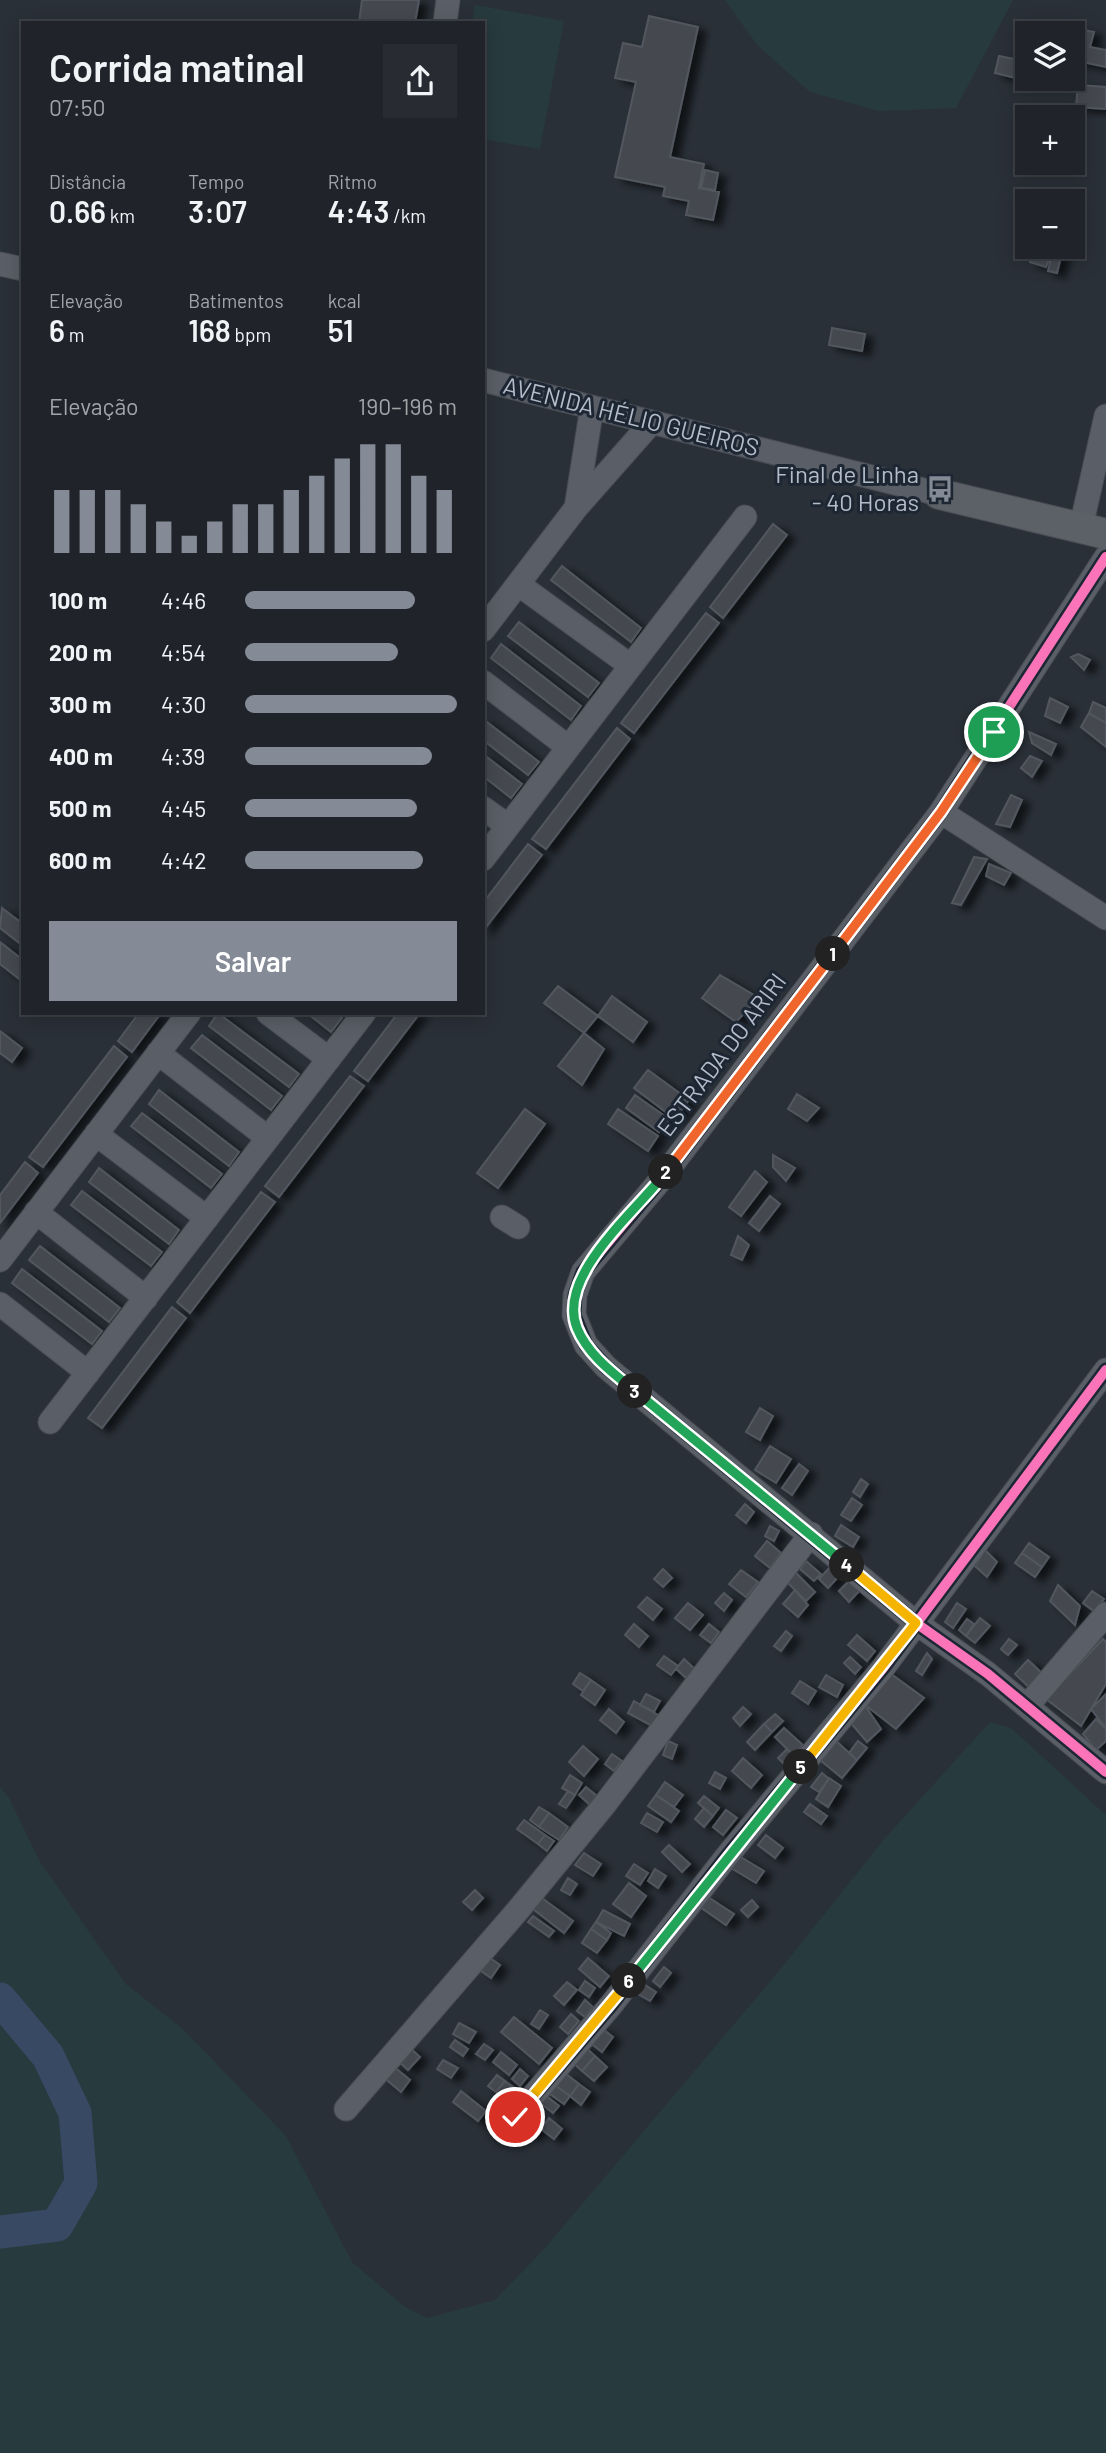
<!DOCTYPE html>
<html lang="pt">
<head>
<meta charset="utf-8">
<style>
  :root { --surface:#20242a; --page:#282c32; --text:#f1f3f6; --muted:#a2a4a8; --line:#3d4147; --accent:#848b96 }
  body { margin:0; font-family:Barlow,sans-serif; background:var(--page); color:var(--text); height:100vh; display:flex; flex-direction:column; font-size:26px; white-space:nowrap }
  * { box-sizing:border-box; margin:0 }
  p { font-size:23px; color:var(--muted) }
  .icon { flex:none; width:38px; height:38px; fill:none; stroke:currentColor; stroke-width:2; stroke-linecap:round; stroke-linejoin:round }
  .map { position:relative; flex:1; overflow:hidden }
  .details { position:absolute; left:21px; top:21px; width:464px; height:994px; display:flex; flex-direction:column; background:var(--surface); border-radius:0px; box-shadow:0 4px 18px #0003,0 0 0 2px var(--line) }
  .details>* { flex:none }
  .fabs { position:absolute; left:1015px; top:21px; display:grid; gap:14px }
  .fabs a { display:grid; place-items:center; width:70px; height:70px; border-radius:0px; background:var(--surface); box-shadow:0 4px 18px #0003,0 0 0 2px var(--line); font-size:35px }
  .pin { position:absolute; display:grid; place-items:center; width:60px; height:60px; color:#fff; margin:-30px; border:4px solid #fff; border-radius:50%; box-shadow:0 2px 7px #0007 }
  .km { position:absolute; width:35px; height:35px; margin:-18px; border-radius:50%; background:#222; color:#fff; font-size:19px; line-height:35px; text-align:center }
  .round { display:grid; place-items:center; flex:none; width:74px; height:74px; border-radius:0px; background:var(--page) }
  .headline { display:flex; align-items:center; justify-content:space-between; height:119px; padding:0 28px }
  h1 { font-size:38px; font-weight:600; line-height:52px }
  .figures { display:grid; grid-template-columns:repeat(3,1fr); gap:10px; height:119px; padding:7px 28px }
  .figures div { display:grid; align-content:center }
  .figures b { font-size:30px; font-weight:600 }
  .figures small { font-size:19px; font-weight:400 }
  .figures p { font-size:19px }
  .chart { height:196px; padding:14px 28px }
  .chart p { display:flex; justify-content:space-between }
  .chart svg { width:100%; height:126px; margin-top:7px; stroke:var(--accent); stroke-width:6 }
  .primary-button { display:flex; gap:14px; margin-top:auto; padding:14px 28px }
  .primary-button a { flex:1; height:80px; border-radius:0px; background:var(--accent); color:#fff; font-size:28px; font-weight:600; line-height:80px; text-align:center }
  ul { padding:0 28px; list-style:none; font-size:23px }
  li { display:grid; grid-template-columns:112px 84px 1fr; align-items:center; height:52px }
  li i { height:18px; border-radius:9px; background:var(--accent) }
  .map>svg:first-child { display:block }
  .green { fill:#273a3e }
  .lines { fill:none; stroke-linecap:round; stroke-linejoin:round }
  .river { stroke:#384963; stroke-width:33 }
  .building { fill:#444950; stroke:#52575f; stroke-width:2; filter:url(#shadow) }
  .minor-casing { stroke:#484c53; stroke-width:25 }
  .major-casing { stroke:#484c55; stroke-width:32 }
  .minor { stroke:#5a5e66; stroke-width:23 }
  .major { stroke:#5c6168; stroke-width:30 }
  .cycleway-casing { stroke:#1d2633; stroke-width:15 }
  .cycleway { stroke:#fb73b8; stroke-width:10 }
  .split-1-casing { stroke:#fff; stroke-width:14 }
  .split-2-casing { stroke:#fff; stroke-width:14 }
  .split-3-casing { stroke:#fff; stroke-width:14 }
  .split-4-casing { stroke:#fff; stroke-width:14 }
  .split-5-casing { stroke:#fff; stroke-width:14 }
  .split-6-casing { stroke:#fff; stroke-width:14 }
  .split-7-casing { stroke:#fff; stroke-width:14 }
  .split-1 { stroke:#f0652b; stroke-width:9 }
  .split-2 { stroke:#f0652b; stroke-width:9 }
  .split-3 { stroke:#22a559; stroke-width:9 }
  .split-4 { stroke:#22a559; stroke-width:9 }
  .split-5 { stroke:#f5b400; stroke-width:9 }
  .split-6 { stroke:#22a559; stroke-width:9 }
  .split-7 { stroke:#f5b400; stroke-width:9 }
  .labels { text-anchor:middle; stroke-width:6; stroke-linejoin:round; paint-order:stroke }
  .street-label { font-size:24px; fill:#b4bcc9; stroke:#1d2633 }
  .poi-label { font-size:24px; fill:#b4bcc9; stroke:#1d2633; text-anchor:end }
</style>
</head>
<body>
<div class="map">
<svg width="1106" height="2453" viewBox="0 0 1106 2453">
  <defs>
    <filter id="shadow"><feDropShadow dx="8" dy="4.5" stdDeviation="3.5" flood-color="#0009"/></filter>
  </defs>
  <rect width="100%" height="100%" fill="#2a3038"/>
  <path class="green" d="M725,0H1013L956,108L879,111L810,92L757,45Z
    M475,5L564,21L540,149L483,139V23H472Z
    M990,1722L1011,1728L1106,1815V2453H0V1787L9,1798L40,1862L126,1984L183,2029L286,2136L352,2262L405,2307L427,2318L495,2300L545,2248L779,1971L886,1837Z"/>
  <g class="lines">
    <path class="river" d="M0,1999L48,2056L75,2113L81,2183L57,2225L0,2232"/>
  </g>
  <path class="building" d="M362,0H419L415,23H359Z
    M649,16L698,27L670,157L704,164L699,188L719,192L713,220L686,215L689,201L663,196L665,187L615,177L636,82L615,78L623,43L642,47Z
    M1044,22L1094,32L1090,47L1106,50V67L1073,60V33H1041Z
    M999,56L1024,61L1020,79L995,73Z
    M1078,85L1106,87V109L1076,107Z
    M705,170L718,173L715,190L701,188Z
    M1034,249L1051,255L1046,267L1030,262Z
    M1053,251L1062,253L1057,273L1048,271Z
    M832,328L865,334L862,351L829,345Z
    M773,524L787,535L723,618L710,607Z
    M562,566L641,628L631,642L551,580Z
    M706,613L719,623L634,733L621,723Z
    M519,622L599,683L588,697L508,636Z
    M501,644L581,706L571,720L491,658Z
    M1078,654L1090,660L1084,670L1071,657Z
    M1050,698L1068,707L1060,723L1045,716Z
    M1093,702L1106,708V723L1089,713Z
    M1089,713L1106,723V747L1081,727Z
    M483,719L539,762L528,775L483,740Z
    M617,728L630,739L546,849L532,839Z
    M1029,732L1056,744L1051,755L1032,743Z
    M483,754L522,784L511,798L483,776Z
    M1030,756L1042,761L1032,777L1021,768Z
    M1011,795L1022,800L1010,827L996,824Z
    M528,844L542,855L483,931V903Z
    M974,857L987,859L961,905L952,903Z
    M989,864L1011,873L1004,885L986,876Z
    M2,908L23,924V946L0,928Z
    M0,942L23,960V982L0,964Z
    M720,975L759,998L736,1022L702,998Z
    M558,986L598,1016L584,1033L544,1003Z
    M612,996L647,1022L633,1042L598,1016Z
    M139,1013H161L132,1052L118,1041Z
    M218,1013L299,1074L289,1087L209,1026Z
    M307,1013H335L342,1018L331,1032Z
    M398,1013H420L368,1081L354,1071Z
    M0,1031L22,1048L12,1062L0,1053Z
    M584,1033L604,1049L582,1085L558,1066Z
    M202,1035L282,1096L271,1110L191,1048Z
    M114,1046L127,1057L43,1167L29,1157Z
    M648,1070L689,1100L675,1119L634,1088Z
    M350,1076L364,1086L279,1197L265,1186Z
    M159,1090L239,1152L229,1166L149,1104Z
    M797,1094L819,1108L807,1121L788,1109Z
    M635,1095L669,1119L659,1132L626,1108Z
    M525,1109L545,1124L498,1188L477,1173Z
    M618,1109L658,1136L648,1151L608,1124Z
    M142,1113L222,1174L211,1188L131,1126Z
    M773,1155L795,1168L786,1181L773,1167Z
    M25,1162L38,1173L0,1223V1195Z
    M99,1168L179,1230L169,1244L89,1182Z
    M755,1171L767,1182L741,1216L729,1207Z
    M82,1191L162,1252L151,1266L71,1205Z
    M261,1192L275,1202L190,1313L177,1302Z
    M770,1196L780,1204L759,1231L749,1223Z
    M738,1236L749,1245L742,1260L731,1255Z
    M40,1246L120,1308L109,1322L29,1260Z
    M22,1269L102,1331L92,1344L12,1283Z
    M172,1307L186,1318L102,1428L88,1418Z
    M760,1408L773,1416L760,1440L746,1432Z
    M770,1446L791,1459L776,1483L755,1470Z
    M799,1464L808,1471L792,1495L782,1488Z
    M861,1479L868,1484L860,1497L853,1492Z
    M852,1498L862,1505L851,1521L841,1515Z
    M745,1504L754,1512L746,1523L736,1515Z
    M841,1525L859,1537L853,1547L835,1536Z
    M770,1526L779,1531L774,1541L765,1536Z
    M767,1541L781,1553L770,1568L755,1556Z
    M1029,1543L1049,1557L1042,1567L1022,1553Z
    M985,1550L997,1562L987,1577L975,1566Z
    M1022,1553L1042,1567L1035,1577L1015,1563Z
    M806,1561L821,1574L814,1581L800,1569Z
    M832,1565L841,1574L828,1588L819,1579Z
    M663,1569L672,1578L663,1587L654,1579Z
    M741,1570L758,1582L746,1597L729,1584Z
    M795,1572L815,1592L806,1601L786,1581Z
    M851,1579L861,1589L849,1602L839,1591Z
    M1058,1585L1080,1606L1075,1625L1050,1601Z
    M795,1590L808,1605L798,1617L783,1604Z
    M1092,1591L1104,1599L1095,1612L1083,1603Z
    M724,1593L732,1600L724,1611L715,1603Z
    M647,1597L662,1609L653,1620L638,1607Z
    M688,1603L703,1615L690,1630L675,1618Z
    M957,1603L966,1609L953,1628L945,1622Z
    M980,1618L990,1626L975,1643L966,1636Z
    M967,1619L974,1624L966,1636L959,1630Z
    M634,1624L648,1636L639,1647L625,1635Z
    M709,1624L719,1632L711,1643L700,1635Z
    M786,1631L792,1636L781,1651L774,1646Z
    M857,1635L875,1651L867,1661L848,1645Z
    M1009,1639L1017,1645L1008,1655L1001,1649Z
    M1103,1639L1106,1642V1684L1081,1726L1046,1699Z
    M927,1653L932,1659L922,1675L916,1671Z
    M664,1656L678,1666L671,1675L657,1665Z
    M850,1657L861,1667L855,1674L844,1663Z
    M684,1659L695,1669L686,1678L676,1669Z
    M1028,1660L1045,1676L1032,1690L1015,1674Z
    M883,1668L924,1698L896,1729L864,1704Z
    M580,1673L591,1680L583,1691L573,1684Z
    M826,1675L843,1685L837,1697L819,1687Z
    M591,1680L605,1690L595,1705L581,1695Z
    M800,1681L816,1691L808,1704L792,1693Z
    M646,1694L660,1701L654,1712L640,1705Z
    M1106,1694V1728L1091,1709Z
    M634,1701L658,1715L652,1726L628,1713Z
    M864,1704L881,1729L867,1742L850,1722Z
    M743,1707L751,1714L740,1726L733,1718Z
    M609,1709L624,1722L616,1733L600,1720Z
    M775,1714L783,1721L772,1732L764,1724Z
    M1096,1719L1106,1729V1741L1096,1750L1083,1734Z
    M764,1724L772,1732L755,1750L747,1742Z
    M784,1728L803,1745L794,1756L775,1737Z
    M835,1740L857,1760L842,1778L819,1759Z
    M668,1741L677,1745L672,1759L663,1755Z
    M858,1741L867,1748L857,1760L849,1753Z
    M583,1746L598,1759L584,1776L569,1762Z
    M787,1749L794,1756L785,1765L778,1758Z
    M612,1754L622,1761L614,1771L605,1764Z
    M743,1758L762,1775L751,1788L732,1771Z
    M715,1772L726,1778L720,1789L709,1783Z
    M822,1773L829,1779L819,1792L811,1787Z
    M570,1775L582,1783L575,1795L562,1788Z
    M829,1778L841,1786L828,1807L816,1799Z
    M665,1782L683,1795L674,1807L656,1795Z
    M586,1787L597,1796L590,1805L579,1795Z
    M568,1791L575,1795L566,1808L559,1804Z
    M656,1795L679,1811L671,1822L648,1806Z
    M704,1796L719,1808L713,1816L698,1803Z
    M810,1804L827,1816L821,1824L804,1812Z
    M539,1807L549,1813L539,1827L530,1820Z
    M704,1808L713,1816L704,1827L695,1819Z
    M726,1810L737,1818L723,1835L713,1827Z
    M549,1813L568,1827L559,1840L539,1827Z
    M647,1813L663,1822L657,1832L641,1823Z
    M524,1820L545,1835L538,1844L517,1829Z
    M545,1835L554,1841L547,1851L538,1844Z
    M766,1835L783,1848L775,1858L758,1845Z
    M669,1845L690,1864L682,1872L662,1852Z
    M584,1853L601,1864L593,1876L575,1865Z
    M739,1856L764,1871L756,1883L731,1868Z
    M634,1864L648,1873L640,1885L626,1876Z
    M655,1869L666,1876L658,1888L648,1881Z
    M568,1878L577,1884L570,1895L561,1890Z
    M629,1883L646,1896L631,1917L613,1904Z
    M475,1890L483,1898L472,1910L463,1902Z
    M708,1897L734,1914L726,1925L700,1907Z
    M542,1898L573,1921L564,1933L533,1909Z
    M752,1900L758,1907L748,1917L741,1910Z
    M603,1910L630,1924L624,1936L596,1922Z
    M533,1916L554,1931L549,1937L528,1922Z
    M596,1922L611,1933L607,1940L591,1929Z
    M591,1929L607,1940L597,1953L582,1943Z
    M490,1958L500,1965L491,1978L481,1971Z
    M588,1958L609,1976L600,1987L579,1969Z
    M664,1967L671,1973L660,1987L653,1981Z
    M585,1981L595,1988L589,1997L579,1990Z
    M567,1982L577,1990L564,2005L554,1996Z
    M642,1983L656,1992L650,2001L636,1993Z
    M585,2000L593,2007L585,2017L577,2011Z
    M540,2010L548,2015L539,2029L531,2024Z
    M571,2014L579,2021L568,2034L560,2027Z
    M514,2017L552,2048L539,2064L501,2032Z
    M459,2023L476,2032L469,2043L453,2034Z
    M600,2027L613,2037L602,2052L589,2042Z
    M455,2040L468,2049L463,2056L450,2047Z
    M484,2044L493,2050L485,2060L476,2054Z
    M583,2045L595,2056L582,2071L570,2060Z
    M408,2046L420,2057L408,2070L396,2059Z
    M501,2052L517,2065L509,2075L493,2062Z
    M595,2056L607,2067L594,2081L582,2071Z
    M443,2060L458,2068L451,2078L437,2069Z
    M393,2066L410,2080L401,2092L383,2077Z
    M520,2069L528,2076L520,2086L512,2079Z
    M566,2074L579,2084L570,2096L556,2086Z
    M497,2075L505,2081L496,2092L488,2086Z
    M505,2081L516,2089L507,2101L496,2092Z
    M579,2084L590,2092L581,2105L570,2096Z
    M556,2086L570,2096L564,2104L550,2094Z
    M461,2091L486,2111L478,2121L453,2102Z
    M544,2094L559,2106L553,2113L538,2101Z
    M529,2113L541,2129L531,2136L520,2121Z
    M549,2118L562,2129L554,2139L541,2129Z"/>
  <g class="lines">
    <defs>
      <path id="minor" d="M445,23L448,0
        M0,264L23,269
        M483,380L939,494
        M576,508L592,407
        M1081,527L1106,416
        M1106,557L941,812L658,1183L583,1272L575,1295L574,1315L586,1345L606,1367L916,1623L988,1674L1106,1772
        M518,584L631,666
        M483,630L576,508L652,422
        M483,682L568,747
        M483,808L508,826
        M941,812L1106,918
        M483,859L745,517
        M268,1013L329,1059
        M158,1053L268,1138
        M96,1134L207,1218
        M36,1212L146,1298
        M502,1217L518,1227
        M0,1260L189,1013
        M0,1304L88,1373
        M50,1422L364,1013
        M1027,1706L1106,1614
        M346,2109L519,1909L605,1804L811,1534
        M515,2117L612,2004L727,1856L883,1668L1106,1370"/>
      <path id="major" d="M939,494L1106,534"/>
    </defs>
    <use href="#minor" class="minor-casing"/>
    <use href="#major" class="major-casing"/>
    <use href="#minor" class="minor"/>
    <use href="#major" class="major"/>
    <defs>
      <path id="cycleway" d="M1106,557L941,812L658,1183L583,1272L575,1295L574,1315L586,1345L606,1367L916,1623L988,1674L1106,1772
        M515,2117L612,2004L727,1856L883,1668L1106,1370"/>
    </defs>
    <use href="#cycleway" class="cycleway-casing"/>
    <use href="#cycleway" class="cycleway"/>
  </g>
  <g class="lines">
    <defs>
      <path id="split-1" d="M833,954L941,812L994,732"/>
      <path id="split-2" d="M666,1172L833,954"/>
      <path id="split-3" d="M635,1391C613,1373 588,1355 577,1328C556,1275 637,1211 666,1172"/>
      <path id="split-4" d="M635,1391L847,1565"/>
      <path id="split-5" d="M801,1767L916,1623L847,1565"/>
      <path id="split-6" d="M629,1981L801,1767"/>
      <path id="split-7" d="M515,2117L629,1981"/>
    </defs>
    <use href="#split-1" class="split-1-casing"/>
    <use href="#split-2" class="split-2-casing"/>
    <use href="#split-3" class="split-3-casing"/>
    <use href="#split-4" class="split-4-casing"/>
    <use href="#split-5" class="split-5-casing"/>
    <use href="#split-6" class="split-6-casing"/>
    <use href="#split-7" class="split-7-casing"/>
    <use href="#split-1" class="split-1"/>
    <use href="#split-2" class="split-2"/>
    <use href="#split-3" class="split-3"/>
    <use href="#split-4" class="split-4"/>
    <use href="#split-5" class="split-5"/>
    <use href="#split-6" class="split-6"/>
    <use href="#split-7" class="split-7"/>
  </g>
  <defs>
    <symbol id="bus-bare" viewBox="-9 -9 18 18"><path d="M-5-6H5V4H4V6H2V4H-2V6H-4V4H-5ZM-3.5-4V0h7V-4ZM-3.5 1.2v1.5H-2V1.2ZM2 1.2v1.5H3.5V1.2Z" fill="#848b96" stroke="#1d2633" stroke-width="2.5" paint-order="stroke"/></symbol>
  </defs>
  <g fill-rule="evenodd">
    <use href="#bus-bare" x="921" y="470" width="38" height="38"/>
  </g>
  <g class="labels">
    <g class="street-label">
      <text transform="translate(631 417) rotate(14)" y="8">AVENIDA HÉLIO GUEIROS</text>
      <text transform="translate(722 1055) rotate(-53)" y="8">ESTRADA DO ARIRI</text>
    </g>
    <g class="poi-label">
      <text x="919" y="483">Final de Linha<tspan x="919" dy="28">- 40 Horas</tspan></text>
    </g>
  </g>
</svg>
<div class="fabs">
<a><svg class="icon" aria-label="layers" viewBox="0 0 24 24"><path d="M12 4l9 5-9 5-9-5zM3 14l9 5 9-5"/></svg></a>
<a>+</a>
<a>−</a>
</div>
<div class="pin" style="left:994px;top:732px;background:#1e9e55"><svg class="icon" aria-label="arrive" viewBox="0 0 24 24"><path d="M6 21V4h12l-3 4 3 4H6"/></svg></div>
<div class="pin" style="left:515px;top:2117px;background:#d93025"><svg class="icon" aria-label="check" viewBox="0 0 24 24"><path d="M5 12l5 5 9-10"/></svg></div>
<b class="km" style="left:833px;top:954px">1</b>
<b class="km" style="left:666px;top:1172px">2</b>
<b class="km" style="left:635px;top:1391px">3</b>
<b class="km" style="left:847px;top:1565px">4</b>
<b class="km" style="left:801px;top:1767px">5</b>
<b class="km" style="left:629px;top:1981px">6</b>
<section class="details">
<div class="headline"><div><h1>Corrida matinal</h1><p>07:50</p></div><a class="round"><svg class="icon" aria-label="share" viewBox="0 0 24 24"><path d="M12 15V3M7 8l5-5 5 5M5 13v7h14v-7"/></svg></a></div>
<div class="figures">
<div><p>Distância</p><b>0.66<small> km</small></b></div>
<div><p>Tempo</p><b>3:07</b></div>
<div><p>Ritmo</p><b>4:43<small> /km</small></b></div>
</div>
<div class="figures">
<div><p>Elevação</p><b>6<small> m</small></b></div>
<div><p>Batimentos</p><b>168<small> bpm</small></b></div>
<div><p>kcal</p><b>51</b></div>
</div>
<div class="chart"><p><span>Elevação</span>190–196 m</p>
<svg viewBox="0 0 160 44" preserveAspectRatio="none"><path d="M5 44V22M15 44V22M25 44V22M35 44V27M45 44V33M55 44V38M65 44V33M75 44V27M85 44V27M95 44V22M105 44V17M115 44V11M125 44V6M135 44V6M145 44V17M155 44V22"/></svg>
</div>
<ul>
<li><b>100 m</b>4:46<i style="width:80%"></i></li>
<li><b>200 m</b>4:54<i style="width:72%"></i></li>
<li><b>300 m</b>4:30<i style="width:100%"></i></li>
<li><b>400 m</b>4:39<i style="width:88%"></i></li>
<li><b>500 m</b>4:45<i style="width:81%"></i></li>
<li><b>600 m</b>4:42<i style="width:84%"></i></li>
</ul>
<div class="primary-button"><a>Salvar</a></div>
</section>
</div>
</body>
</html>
